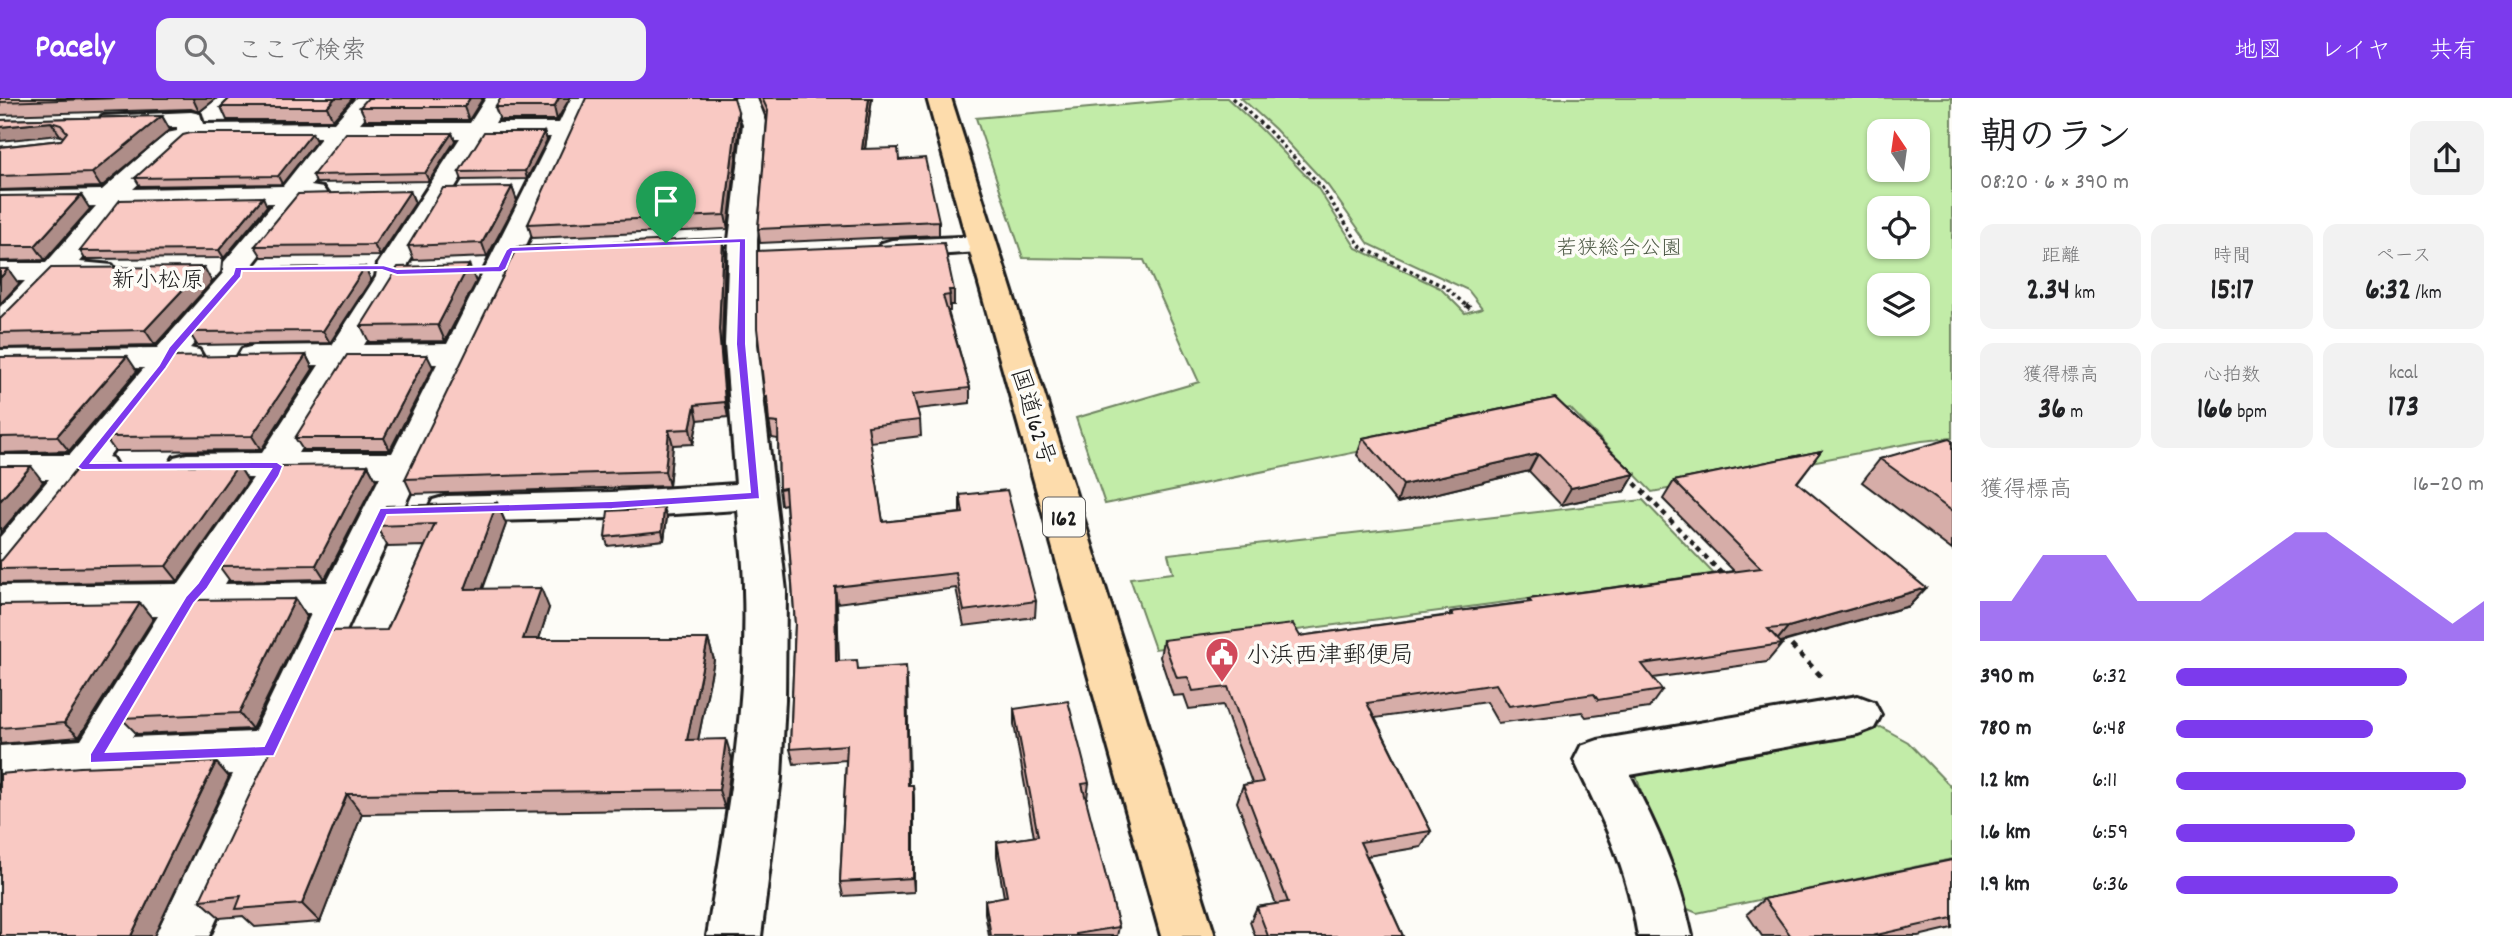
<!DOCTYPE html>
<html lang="ja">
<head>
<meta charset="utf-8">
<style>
  :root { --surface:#fff; --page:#f2f2f2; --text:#202124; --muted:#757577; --accent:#7c3aed }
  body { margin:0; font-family:Dekko,"Klee One",sans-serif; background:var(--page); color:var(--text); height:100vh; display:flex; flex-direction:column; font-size:26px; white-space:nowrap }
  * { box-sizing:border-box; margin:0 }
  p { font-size:23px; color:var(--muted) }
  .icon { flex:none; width:38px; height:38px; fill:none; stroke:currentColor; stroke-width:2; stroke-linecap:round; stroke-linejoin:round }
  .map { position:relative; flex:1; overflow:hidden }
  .drawer { display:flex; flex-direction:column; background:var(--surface); width:560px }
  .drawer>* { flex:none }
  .needle { width:46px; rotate:347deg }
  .controls { position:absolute; left:1867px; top:21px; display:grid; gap:14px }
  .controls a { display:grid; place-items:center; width:63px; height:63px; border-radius:14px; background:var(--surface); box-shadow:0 2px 5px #0004; font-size:35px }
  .pin { position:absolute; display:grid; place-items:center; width:60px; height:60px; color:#fff; margin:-72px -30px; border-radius:50% 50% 50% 0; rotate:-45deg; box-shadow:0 0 7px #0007 }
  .pin .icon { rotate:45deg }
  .round { display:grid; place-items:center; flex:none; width:74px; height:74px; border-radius:14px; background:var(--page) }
  .head { display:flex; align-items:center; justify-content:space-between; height:119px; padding:0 28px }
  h1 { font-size:38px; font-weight:700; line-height:52px }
  .stats { display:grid; grid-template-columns:repeat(3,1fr); gap:10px; height:119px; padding:7px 28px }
  .stats div { display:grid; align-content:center; border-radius:14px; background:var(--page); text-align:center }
  .stats b { font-size:30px; font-weight:700 }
  .stats small { font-size:19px; font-weight:400 }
  .stats p { font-size:19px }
  .chart { height:196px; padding:14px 28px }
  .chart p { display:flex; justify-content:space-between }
  .chart svg { width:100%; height:126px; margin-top:7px; fill:var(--accent); opacity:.7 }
  ul { padding:0 28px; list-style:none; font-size:23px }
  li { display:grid; grid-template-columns:112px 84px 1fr; align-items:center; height:52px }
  li i { height:18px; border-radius:9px; background:var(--accent) }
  header { display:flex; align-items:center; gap:42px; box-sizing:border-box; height:98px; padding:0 35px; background:var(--accent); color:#fff }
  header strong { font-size:33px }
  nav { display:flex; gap:38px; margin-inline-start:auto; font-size:24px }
  .search { width:490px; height:63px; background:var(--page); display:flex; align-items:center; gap:18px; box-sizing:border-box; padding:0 24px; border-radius:14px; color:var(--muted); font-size:26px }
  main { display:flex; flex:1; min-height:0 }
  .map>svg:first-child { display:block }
  .green { fill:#c2eca8; stroke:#6f8462; stroke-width:2; fill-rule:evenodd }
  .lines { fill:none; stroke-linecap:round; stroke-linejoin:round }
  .minor-casing { stroke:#1c1c1c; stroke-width:6 }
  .highway-casing { stroke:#1c1c1c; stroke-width:6 }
  .path-far2 { stroke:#1c1c1c; stroke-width:3.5; stroke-dasharray:3.5 3.5; stroke-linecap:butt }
  .path-far1 { stroke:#1c1c1c; stroke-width:4.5; stroke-dasharray:5 5; stroke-linecap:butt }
  .path { stroke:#1c1c1c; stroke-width:5; stroke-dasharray:6 6; stroke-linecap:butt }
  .minor { fill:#fdfcf7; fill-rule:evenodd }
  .highway { fill:#fddcac; fill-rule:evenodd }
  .wall { fill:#d6ada8; stroke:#1c1c1c; stroke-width:2 }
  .shaded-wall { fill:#ae8d88; stroke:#1c1c1c; stroke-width:2 }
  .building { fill:#f9c9c3; stroke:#1c1c1c; stroke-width:2 }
  .route { fill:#7c3aed; stroke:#fff; stroke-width:2; fill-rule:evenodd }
  .labels { text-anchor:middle; stroke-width:7; stroke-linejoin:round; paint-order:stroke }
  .far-park-label { font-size:21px; fill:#4e5a46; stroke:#fdfcf7 }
  .far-quarter-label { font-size:23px; fill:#1c1c1c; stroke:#fdfcf7 }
  .shield { fill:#fdfcf7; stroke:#605f5e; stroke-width:2 }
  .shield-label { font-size:23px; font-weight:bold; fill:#1c1c1c }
  .street-label { font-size:24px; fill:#1c1c1c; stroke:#fdfcf7 }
  .poi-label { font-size:24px; fill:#1c1c1c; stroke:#fdfcf7; text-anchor:start }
</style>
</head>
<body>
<header>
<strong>Pacely</strong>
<div class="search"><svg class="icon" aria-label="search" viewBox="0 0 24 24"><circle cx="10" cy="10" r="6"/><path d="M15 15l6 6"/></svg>ここで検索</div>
<nav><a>地図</a><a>レイヤ</a><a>共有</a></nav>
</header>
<main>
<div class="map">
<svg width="1952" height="838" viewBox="0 0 1952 838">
  <rect width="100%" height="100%" fill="#fdfcf7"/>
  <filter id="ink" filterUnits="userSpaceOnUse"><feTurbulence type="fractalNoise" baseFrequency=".0143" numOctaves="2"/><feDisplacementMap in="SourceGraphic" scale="14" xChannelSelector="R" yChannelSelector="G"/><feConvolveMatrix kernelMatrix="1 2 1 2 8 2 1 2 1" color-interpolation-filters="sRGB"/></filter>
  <g filter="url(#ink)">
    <path class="green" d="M1202,0H1227L1262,32L1317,89L1356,150L1440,190L1465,215L1482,210L1468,192L1369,146L1328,88L1275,31L1241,0H1952V340L1922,343L1652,394L1570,310L1105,406L1076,320L1199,284L1144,162L1023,160L976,20ZM1880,33H1918V72H1880ZM1880,110H1918V149H1880ZM1880,187H1918V226H1880Z
      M1643,402L1714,476L1155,551L1130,480L1173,475L1168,456Z
      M1881,629L1908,644L1952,690V761L1697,815L1678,807L1636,677Z"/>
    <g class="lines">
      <defs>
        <path id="minor" d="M356,0H381L360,25H470L486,0H510L495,25H559L571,0H595L476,254L477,256L472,263L361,500L209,838H155L233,676L95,681L0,690V648L81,642L158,518L0,520V488L179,486L253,380H187L174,377L169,368L174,359L187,356L262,355L319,267L254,268L242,265L238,258L242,251L254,248L332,247L376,179L378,166L460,40H348L311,88L323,90L327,96L323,102L302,104L254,165L253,177L249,183L190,250L199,252L203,259L199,266L179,269L108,359L112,360L117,369L112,378L90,381L14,476L0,481V439L49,381H0V357H70L144,270L0,272V252L157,250L223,175L224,164L229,158L274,105L124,108L80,164L112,167L116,173L112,179L60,182L11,234L0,237V209L25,183H0V165H46L96,108L0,110V94L102,92L167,35L177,33V29L111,30L102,28L99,23L102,18L191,14L200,16L203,26L334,25ZM551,39L447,246L364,247L406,179L408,166L485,40ZM188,40H321L283,88L133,91ZM437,266L392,355H298L352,267ZM380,379L327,484L225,486L290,380ZM311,516L254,634L132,639L202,517Z
          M733,0H757L767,26L757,142V246L786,493L785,602L781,680L761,838H707C726,724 748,609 744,492C744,466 740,439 738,412L612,420L447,424L433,420L428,411L433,402L447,398L612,394L736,386L725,246L729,142L743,26Z
          M983,138L993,141L997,147L993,153L892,160L882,157L877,151L882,145L892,142Z
          M1858,598L1874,604L1881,617L1874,630L1858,636L1630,677C1658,731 1679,777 1692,838H1638C1627,769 1604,724 1574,662L1581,648L1598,642Z"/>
        <path id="highway" d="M927,0H951L1215,838H1161Z"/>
      </defs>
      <use href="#minor" class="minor-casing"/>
      <use href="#highway" class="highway-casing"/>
      <path class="path-far2" d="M1232,0L1268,32L1321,88L1361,149L1445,189L1468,209"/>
      <path class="path-far1" d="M1466,207L1471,211
        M1628,378L1724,478"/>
      <path class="path" d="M1783,539L1821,578"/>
      <use href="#minor" class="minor"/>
      <use href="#highway" class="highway"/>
    </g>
    <path class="wall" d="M0,0H217L199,14L191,11L0,17Z
      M230,0H353L333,22H227L221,9Z
      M483,0L469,22H366L360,9Z
      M570,0L557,22H500L495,9Z
      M758,0H872L865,51L899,62L939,123V137L760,145L758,131L767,20Z
      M162,18L170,32L101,89L0,92V49L61,42L64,39L0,22Z
      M740,26L728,131L532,140L528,126Z
      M544,34L547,42L527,81L462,82L459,74Z
      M452,35L455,43L429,83L316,85L313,77Z
      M316,43L282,86L140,88L135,80Z
      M512,89L517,103L487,159L414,162L408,148Z
      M410,93L415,105L380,158L262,159L255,148Z
      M0,98L90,111L45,162L0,163Z
      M267,108L224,160L85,161L80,153Z
      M725,154L722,246L728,319L698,322L693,346L673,347L669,388L412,396L405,381Z
      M469,167L476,184L445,243L369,244L361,228Z
      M365,169L371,182L330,245L197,247L189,234Z
      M212,184L155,247L0,250V235Z
      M954,192V207H950V213H948L970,290V305L917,311L920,322L921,338L870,344L883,424L960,415V397L1036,503L1035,519L964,528L956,490L837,505L839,563L859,571L907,584L909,687H913L914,702V794L843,798L840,784L846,662L794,666L790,651L795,526L786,406L781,407L779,391L778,341L772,340L765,300Z
      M306,257L313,271L261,352L115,353L105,339Z
      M0,259L137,273L69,353L0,355Z
      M433,269L390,352H303L295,340Z
      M1555,300L1635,376L1625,393L1561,407L1529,373L1397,405L1357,357L1363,340Z
      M1952,343V452L1862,384L1880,361Z
      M1821,353L1797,385L1926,490L1909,508L1780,545L1782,546L1767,564L1653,580L1662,592L1649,610L1586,619L1582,614L1498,625L1486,604L1375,620L1431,733L1421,749L1367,758L1403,838H1255L1250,824L1257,809L1276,806L1237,704L1243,687L1252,685L1223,607L1189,611L1184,597L1173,598L1160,559L1163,542L1300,538L1449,517L1451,514L1527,504L1529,501L1734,473L1663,401L1674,383Z
      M238,367L248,383L178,483L0,486V463Z
      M368,367L376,382L325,481L230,483L219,468Z
      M497,405L506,426L483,491L549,510L539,541H708L714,562L698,642L732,661L725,711L362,716L320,824L255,829L243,818L220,820L200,802L387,532L425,448L388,449L376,428Z
      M667,419L664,442L608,448L605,439Z
      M295,501L307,519L252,631L137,636L121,620Z
      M0,507L153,521L79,639L0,646Z
      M1014,611L1089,685L1087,700H1085L1119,829L1117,838H989L985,815V802L1004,799L997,758V744L1034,739L1014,626Z
      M1952,762V830L1918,838H1762L1747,816L1764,801Z"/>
    <path class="shaded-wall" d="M194,0H217L199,14L193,1Z
      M335,0H353L333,22L327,9Z
      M470,0H483L469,22L464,9Z
      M559,0H570L557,22L554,9Z
      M869,0H872L863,65L862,51Z
      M738,13L740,26L728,131L725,117Z
      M162,18L170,32L101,89L92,75Z
      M51,24L60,37L0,43V29Z
      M544,34L547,42L527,81L525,73Z
      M312,35L316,43L282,86L278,78Z
      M452,35L455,43L429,83L425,75Z
      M512,89L517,103L487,159L482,145Z
      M410,93L415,105L380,158L374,147Z
      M81,97L90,111L45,162L35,148Z
      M263,99L267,108L224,160L219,152Z
      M723,140L725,154L722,246L728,319L725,304L719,232Z
      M469,167L476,184L445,243L438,227Z
      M204,169L212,184L155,247L145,232Z
      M365,169L371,182L330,245L323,233Z
      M8,171L19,186L0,206V180Z
      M949,192H954V207H950Z
      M306,257L313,271L261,352L252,338Z
      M427,257L433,269L390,352L384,340Z
      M127,258L137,273L69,353L57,338Z
      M695,307L698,322L693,346L690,331Z
      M669,332L673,347L669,388L665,373Z
      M1538,356L1529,373L1397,405L1403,387Z
      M238,367L248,383L178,483L166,468Z
      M368,367L376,382L325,481L316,467Z
      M31,368L43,384L0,435V403Z
      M1635,376L1625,393L1561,407L1571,390Z
      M497,405L506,426L475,511L465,491Z
      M664,410L667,419L664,442L662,433Z
      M835,489L837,505L839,579L836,563Z
      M541,490L549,510L532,562L523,541Z
      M1926,490L1909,508L1774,546L1788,529Z
      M295,501L307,519L252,631L239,615Z
      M140,505L153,521L79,639L64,625Z
      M708,541L714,562L694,662L687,642Z
      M906,568L907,584L909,702L908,687Z
      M726,641L732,661L725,711L719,692Z
      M216,664L229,679L154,838H131Z
      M913,687L914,702V794L913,780Z
      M347,696L362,716L320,824L302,806Z"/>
    <path class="building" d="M0,0H122L0,4Z
      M230,0H335L327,9H221Z
      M368,0H470L464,9H360Z
      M501,0H559L554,9H495Z
      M586,0H734L738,13L725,117L528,126Z
      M762,0H869L862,51L898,50L899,62L925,60L939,123L758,131L768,13Z
      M162,18L92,75L0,78V49L61,42L67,34L61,27L51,24L0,29V22Z
      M484,34H544L525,73L459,74Z
      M191,35H312L278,78L135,80L183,37Z
      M346,35H452L425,75L313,77Z
      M512,89L482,145L408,148L443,90Z
      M410,93L374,147L255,148L298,96Z
      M81,97L35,148H0V98Z
      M263,99L219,152L80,153L120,102Z
      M723,140L719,232L725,304L695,307L690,331L669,332L665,373L405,381L517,149Z
      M944,145L954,192H949L950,197L943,198L970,290L913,296L920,322L868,328L883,424L963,415L960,397L1007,392L1036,503L964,513L956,475L835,489L836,563L857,562L858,571L906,568L908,687H913V780L840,784L847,647L790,651L795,526L785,390L779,391L778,325L769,324L767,299L765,300L757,230V153Z
      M469,167L438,227L361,228L398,169Z
      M204,169L145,232L0,235V221L51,170Z
      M365,169L323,233L189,234L245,170Z
      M0,171H8L0,180Z
      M306,257L252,338L105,339L170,259Z
      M347,257H427L384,340H295Z
      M127,258L57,338L0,339V259Z
      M1555,300L1635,376L1571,390L1538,356L1403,387L1363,340Z
      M1949,341L1952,343V413L1880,361Z
      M1821,353L1797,384L1926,490L1788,529L1768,531L1782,546L1642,566L1662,592L1598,602L1594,596L1509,608L1496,586L1367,605L1431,733L1360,744L1403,838H1268L1257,809L1288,804L1243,687L1263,684L1228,589L1193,593L1188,579L1177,580L1163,542L1293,526L1300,538L1453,517L1451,514L1531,504L1529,501L1761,470L1674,383Z
      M238,367L166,468L0,471V463L2,462L79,368Z
      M368,367L316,467L219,468L282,368Z
      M0,368H31L0,403Z
      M497,405L465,491L541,490L523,541H708L687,642L726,641L719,692L347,696L302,806L236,811L241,798L200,802L327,533L387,532L435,426L376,428L386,408Z
      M664,410L662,433L605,439L608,413Z
      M295,501L239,615L121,620L190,502Z
      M140,505L64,625L0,630V507Z
      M1068,603L1089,685L1082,686L1119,829L1076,836V838H991L985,802L1007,798L997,744L1038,738L1014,611Z
      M216,664L131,838H0V676L80,669Z
      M1952,762V820L1872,838H1791L1764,801Z"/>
  </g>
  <path class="route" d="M746,140V246L760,401L612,411L387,417L274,658L90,665V656L186,498L198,485L271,371L82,372L77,369L159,267L169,249L233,176L235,169L383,167L397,171L498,168L506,152L510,149ZM739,145L736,246L750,394L612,403L380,410L264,648L106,654L194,505L207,491L279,378L283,368L277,364L91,365L166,270L177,253L241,179L242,173L382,172L397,177L501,174L506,171L513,154Z"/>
  <defs>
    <symbol id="civic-pin" viewBox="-11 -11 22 30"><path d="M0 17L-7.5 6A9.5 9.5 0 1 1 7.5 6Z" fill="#d1495b" stroke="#fdfcf7"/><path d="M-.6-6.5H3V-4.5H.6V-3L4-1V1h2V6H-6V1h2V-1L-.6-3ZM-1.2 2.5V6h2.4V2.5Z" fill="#fff"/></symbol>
  </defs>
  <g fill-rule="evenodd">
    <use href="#civic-pin" x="1203" y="537" width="38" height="52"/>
  </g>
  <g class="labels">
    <g class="far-park-label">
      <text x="1619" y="156">若狭総合公園</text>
    </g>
    <g class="far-quarter-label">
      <text x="158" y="189">新小松原</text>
    </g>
    <rect class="shield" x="1043" y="399.5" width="42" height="39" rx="5"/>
    <g class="shield-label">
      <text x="1064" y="427">162</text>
    </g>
    <g class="street-label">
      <text transform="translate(1034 318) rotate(73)" y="8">国道162号</text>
    </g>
    <g class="poi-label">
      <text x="1246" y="564">小浜西津郵便局</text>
    </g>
  </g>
</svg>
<div class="controls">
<a><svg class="needle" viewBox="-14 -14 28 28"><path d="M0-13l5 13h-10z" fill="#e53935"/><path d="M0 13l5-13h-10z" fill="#757577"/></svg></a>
<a><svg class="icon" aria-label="locate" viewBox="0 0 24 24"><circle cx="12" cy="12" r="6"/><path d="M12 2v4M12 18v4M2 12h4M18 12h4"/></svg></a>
<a><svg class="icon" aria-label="layers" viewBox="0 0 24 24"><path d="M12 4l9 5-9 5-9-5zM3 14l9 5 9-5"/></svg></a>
</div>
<div class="pin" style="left:666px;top:145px;background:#1e9e55"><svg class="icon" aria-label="arrive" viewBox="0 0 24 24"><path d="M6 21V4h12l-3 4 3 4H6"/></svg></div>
</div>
<section class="drawer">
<div class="head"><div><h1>朝のラン</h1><p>08:20 · 6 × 390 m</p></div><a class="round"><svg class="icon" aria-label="share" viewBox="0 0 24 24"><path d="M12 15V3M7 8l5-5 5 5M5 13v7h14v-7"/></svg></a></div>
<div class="stats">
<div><p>距離</p><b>2.34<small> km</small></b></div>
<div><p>時間</p><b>15:17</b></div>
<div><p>ペース</p><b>6:32<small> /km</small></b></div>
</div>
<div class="stats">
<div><p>獲得標高</p><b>36<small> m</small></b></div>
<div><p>心拍数</p><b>166<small> bpm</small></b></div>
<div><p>kcal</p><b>173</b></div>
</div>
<div class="chart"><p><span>獲得標高</span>16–20 m</p>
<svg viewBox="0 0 160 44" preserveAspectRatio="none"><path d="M0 44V30L10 30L20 14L30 14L40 14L50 30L60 30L70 30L80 22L90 14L100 6L110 6L120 14L130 22L140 30L150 38L160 30V44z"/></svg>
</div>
<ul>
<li><b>390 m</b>6:32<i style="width:75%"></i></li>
<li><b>780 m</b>6:48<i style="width:64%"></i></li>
<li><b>1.2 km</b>6:11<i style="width:94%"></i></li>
<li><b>1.6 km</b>6:59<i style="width:58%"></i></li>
<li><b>1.9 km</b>6:36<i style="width:72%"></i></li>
</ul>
</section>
</main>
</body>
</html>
